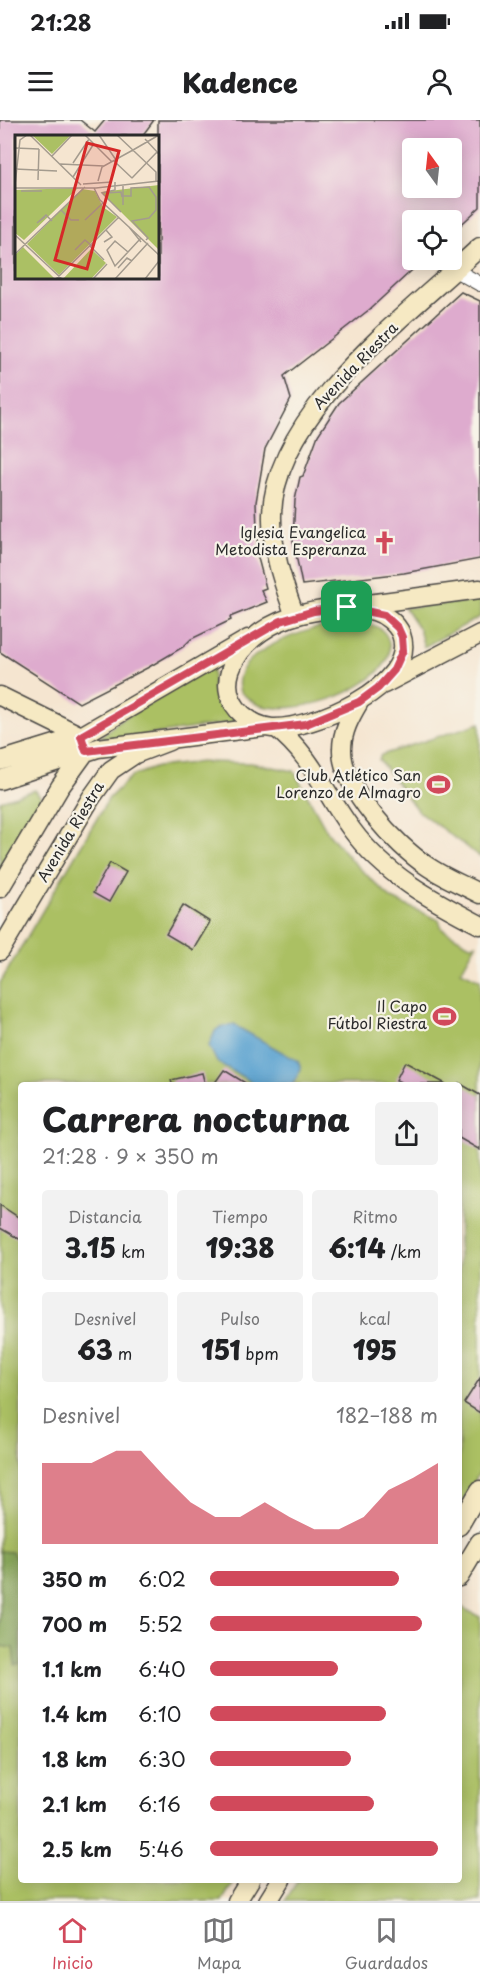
<!DOCTYPE html>
<html lang="es">
<head>
<meta charset="utf-8">
<style>
  :root { --surface:#fff; --page:#f2f2f2; --text:#202124; --muted:#757577; --line:#e0e0e0; --accent:#d1495b }
  body { margin:0; font-family:"Playpen Sans",sans-serif; background:var(--page); color:var(--text); height:100vh; display:flex; flex-direction:column; font-size:22px; white-space:nowrap }
  * { box-sizing:border-box; margin:0 }
  p { font-size:20px; color:var(--muted) }
  .icon { flex:none; width:33px; height:33px; fill:none; stroke:currentColor; stroke-width:2; stroke-linecap:round; stroke-linejoin:round }
  .map { position:relative; flex:1; overflow:hidden }
  .details { position:absolute; left:18px; top:962px; width:444px; height:801px; display:flex; flex-direction:column; background:var(--surface); border-radius:6px; box-shadow:0 3px 15px #0003 }
  .details>* { flex:none }
  .needle { width:39px; rotate:345deg }
  .tools { position:absolute; left:402px; top:18px; display:grid; gap:12px }
  .tools a { display:grid; place-items:center; width:60px; height:60px; border-radius:6px; background:var(--surface); box-shadow:0 3px 15px #0003; font-size:30px }
  .pin { position:absolute; display:grid; place-items:center; width:51px; height:51px; color:#fff; margin:-26px; border-radius:12px; box-shadow:0 3px 9px #0006 }
  .round { display:grid; place-items:center; flex:none; width:63px; height:63px; border-radius:6px; background:var(--page) }
  .head { display:flex; align-items:center; justify-content:space-between; height:102px; padding:0 24px }
  h1 { font-size:33px; font-weight:800; line-height:45px }
  .stats { display:grid; grid-template-columns:repeat(3,1fr); gap:9px; height:102px; padding:6px 24px }
  .stats div { display:grid; align-content:center; border-radius:6px; background:var(--page); text-align:center }
  .stats b { font-size:26px; font-weight:800 }
  .stats small { font-size:16px; font-weight:400 }
  .stats p { font-size:16px }
  .chart { height:168px; padding:12px 24px }
  .chart p { display:flex; justify-content:space-between }
  .chart svg { width:100%; height:108px; margin-top:6px; fill:var(--accent); opacity:.7 }
  ul { padding:0 24px; list-style:none; font-size:20px }
  li { display:grid; grid-template-columns:96px 72px 1fr; align-items:center; height:45px }
  li i { height:15px; border-radius:8px; background:var(--accent) }
  .status { display:flex; justify-content:space-between; align-items:center; height:42px; padding:0 30px; background:var(--surface); direction:ltr }
  .status svg { height:16px; fill:currentColor }
  header { display:flex; justify-content:space-between; align-items:center; height:78px; padding:0 24px; background:var(--surface); font-size:27px; font-weight:800 }
  .menu { display:flex; justify-content:space-around; align-items:center; height:84px; border-top:2px solid var(--line); background:var(--surface); font-size:16px; color:var(--muted) }
  .menu a { display:grid; justify-items:center; gap:3px }
  .menu .on { color:var(--accent) }
  .map>svg:first-child { display:block }
  .green { fill:#abc064; stroke:#6b7648; stroke-width:1.5 }
  .forest { fill:#88a65a; stroke:#5a6842; stroke-width:1.5 }
  .water { fill:#5aa2d0; stroke:#42667e; stroke-width:1.5 }
  .building { fill:#deabce; fill-rule:evenodd }
  .lines { fill:none; stroke-linecap:round; stroke-linejoin:round }
  .street-casing { stroke:#494744; stroke-width:16 }
  .secondary-casing { stroke:#494744; stroke-width:21 }
  .street { stroke:#fff; stroke-width:14 }
  .secondary { stroke:#f6e9c3; stroke-width:18 }
  .route-casing { stroke:#fff; stroke-width:12 }
  .route { stroke:#d1495b; stroke-width:8 }
  .labels { text-anchor:middle; stroke-width:4.5; stroke-linejoin:round; paint-order:stroke }
  .street-label { font-size:15px; fill:#2b2b2b; stroke:#f7f3e8 }
  .poi-label { font-size:15px; fill:#2b2b2b; stroke:#f7f3e8; text-anchor:end }
  .inset-road { fill:none; stroke:#a49b8e; stroke-width:1.5 }
  .view { fill:#d62828; fill-opacity:0.15; stroke:#d62828; stroke-width:3 }
  .inset-edge { fill:none; stroke:#2b2b2b; stroke-width:3 }
</style>
</head>
<body>
<div class="status"><b>21:28</b><svg viewBox="0 0 49 12"><path d="M0 12V9h3v3zM5 12V6h3v6zM10 12V3h3v9zM15 12V0h3v12zM26 1h20v11H26zM47 4h2v5h-2z"/></svg></div>
<header><svg class="icon" aria-label="menu" viewBox="0 0 24 24"><path d="M4 6h16M4 12h16M4 18h16"/></svg>Kadence<svg class="icon" aria-label="person" viewBox="0 0 24 24"><circle cx="12" cy="8" r="4"/><path d="M4 21q1-7 8-7t8 7"/></svg></header>
<div class="map">
<svg width="480" height="1781" viewBox="0 0 480 1781">
  <rect width="100%" height="100%" fill="#f7f3e8"/>
  <filter id="ink" filterUnits="userSpaceOnUse"><feTurbulence type="fractalNoise" baseFrequency=".0167" numOctaves="2"/><feDisplacementMap in="SourceGraphic" scale="12" xChannelSelector="R" yChannelSelector="G"/><feConvolveMatrix kernelMatrix="1 2 1 2 8 2 1 2 1" color-interpolation-filters="sRGB"/></filter>
  <filter id="wash" filterUnits="userSpaceOnUse"><feTurbulence type="fractalNoise" baseFrequency=".008" numOctaves="4" result="noise"/><feDisplacementMap in="SourceGraphic" scale="24" xChannelSelector="R" yChannelSelector="G"/><feGaussianBlur stdDeviation="1.35" result="paint"/><feColorMatrix in="noise" values="0 0 0 0 0 0 0 0 0 0 0 0 0 0 0 0 0 1.4 0 .05"/><feComposite in="paint" operator="in"/></filter>
  <g filter="url(#wash)">
    <rect width="100%" height="100%" fill="#f5e5d0"/>
    <path class="green" d="M480,480V497L424,527L419,509L405,488Z
      M344,503C361,502 386,502 389,524C390,530 389,537 386,542C365,574 295,596 259,585C252,583 246,576 240,572C226,531 316,505 344,503Z
      M213,545V571L236,602L114,620L100,617L119,601Z
      M480,603V737L417,690L379,640L381,635Z
      M202,642L251,643L294,651L327,711L352,741L392,779L439,800L442,809L470,825L476,824L461,851L480,860V1352L459,1388V964H21V1760H235L222,1781H0V863L109,678L132,656L157,647Z
      M35,670L44,682L0,753V681Z
      M461,1487L480,1497V1781H285L298,1760H459V1491Z"/>
    <path class="forest" d="M0,1431L12,1432L21,1447V1544L15,1545L13,1528L0,1526Z"/>
    <path class="water" d="M234,905L298,941L301,949L293,964H255L217,942L209,926L215,911L220,907Z"/>
    <g id="blocks">
      <path class="building" d="M0,0H80L95,12L105,0H154L142,16H16V158H158V0H480V87L452,113V100H412V140H423L370,189L284,256L291,279L265,329L256,382L258,438L266,468L261,470L267,482L230,497L231,500L191,519L183,527L149,547L79,583L0,532ZM412,28H452V68H412Z
        M461,172L480,181V439L404,453L302,465L293,420L295,380L300,357L303,356L318,315L339,283Z
        M110,743L126,752L109,782L93,773Z
        M183,785L210,802L193,830L166,814Z
        M405,942L446,964H405L396,960Z
        M224,950L247,964H214Z
        M202,953L205,964H172L171,960Z
        M459,963L480,975V1030L459,1018Z
        M0,1085L21,1099V1120L0,1108Z
        M480,1258V1293L464,1283Z"/>
    </g>
  </g>
  <g filter="url(#ink)">
    <use href="#blocks" fill-opacity="0" stroke="#494744" stroke-width="1.5"/>
    <g class="lines">
      <defs>
        <path id="street" d="M455,150L480,164"/>
        <path id="secondary" d="M361,485L480,469
          M347,487C356,488 366,489 374,491C385,494 397,504 401,514C420,566 310,610 272,608C261,607 251,602 243,595C213,568 233,532 261,512C286,494 318,490 347,487Z
          M295,496C283,463 271,429 272,394C275,291 410,193 480,127
          M384,564L480,514
          M0,576L81,616
          M359,582C350,597 342,612 342,629C341,668 397,726 427,746C443,757 463,765 480,774
          M276,608C313,637 325,674 352,710C385,755 432,780 480,805
          M0,641L81,616L248,519
          M0,660L98,628L265,607
          M0,768L60,667L86,631
          M0,831L91,678L111,650L135,634L169,621
          M459,1406L480,1370
          M459,1457L480,1422
          M237,1781L250,1760
          M268,1781L281,1760"/>
      </defs>
      <use href="#street" class="street-casing"/>
      <use href="#secondary" class="secondary-casing"/>
      <use href="#street" class="street"/>
      <use href="#secondary" class="secondary"/>
    </g>
  </g>
  <g class="lines" filter="url(#ink)">
    <defs>
      <path id="route" d="M347,487L384,495L398,508L402,517L403,530L394,550L378,568L359,582L306,604L86,631L81,616L281,501L314,491Z"/>
    </defs>
    <use href="#route" class="route-casing"/>
    <use href="#route" class="route"/>
  </g>
  <defs>
    <symbol id="church-bare" viewBox="-9 -9 18 18"><path d="M-1.2-6h2.4v3.5h3.3v2.4h-3.3V6h-2.4V-.1h-3.3v-2.4h3.3Z" fill="#d1495b" stroke="#f7f3e8" stroke-width="2.5" paint-order="stroke"/></symbol>
    <symbol id="stadium-bare" viewBox="-9 -9 18 18"><path d="M0-5a6.5 5 0 1 0 0 10a6.5 5 0 1 0 0-10ZM-3.5-1.8h7v3.6h-7Z" fill="#d1495b" stroke="#f7f3e8" stroke-width="2.5" paint-order="stroke"/></symbol>
  </defs>
  <g fill-rule="evenodd">
    <use href="#church-bare" x="368" y="406" width="33" height="33"/>
    <use href="#stadium-bare" x="422" y="648" width="33" height="33"/>
    <use href="#stadium-bare" x="428" y="880" width="33" height="33"/>
  </g>
  <g class="labels">
    <g class="street-label">
      <text transform="translate(356 246) rotate(-46)" y="5">Avenida Riestra</text>
      <text transform="translate(71 712) rotate(-59)" y="5">Avenida Riestra</text>
    </g>
    <g class="poi-label">
      <text x="366" y="418">Iglesia Evangelica<tspan x="366" dy="17">Metodista Esperanza</tspan></text>
      <text x="421" y="661">Club Atlético San<tspan x="421" dy="17">Lorenzo de Almagro</tspan></text>
      <text x="427" y="892">Il Capo<tspan x="427" dy="17">Fútbol Riestra</tspan></text>
    </g>
  </g>
  <g transform="translate(15 15)">
    <rect width="144" height="144" fill="#f5e5d0"/>
    <path d="M17,0H56L37,19ZM144,50V115L86,57ZM63,53L9,105L0,98V55ZM67,54L80,56L88,72L102,82L44,140L12,109ZM8,112L40,144L0,143V120ZM76,114L91,128L77,143L48,144Z" fill="#abc064"/>
    <path class="inset-road" d="M15,0L66,50M70,0L97,27M84,0L101,25M102,0L141,37V46M130,4L144,19M0,13L24,14M118,15L144,0M37,21L57,0M99,26L117,43M58,28L74,4M45,29L89,31M0,34L42,36M58,42L78,10M117,43L142,17M23,45L24,14M83,46L87,32L118,15M100,47V55L87,58L106,77M68,49L97,47M0,50L5,5L12,0M0,53H81L144,46M79,53L85,65L144,120M6,56H27M91,58L106,57L107,62M108,61H116V53L135,52M108,70V50M46,75L56,85H64M30,82L22,88L31,80L37,86M70,85L88,68M114,92L126,107M0,100L47,144M131,105L133,103L117,86L134,83L141,75V62L134,52M89,107L97,102L91,95M75,111L89,125M60,115L70,105L77,111M113,117L100,106L92,115L100,131L126,103M0,119L70,52M103,133L112,123L117,126M41,144L104,82M78,144L92,129M100,144L133,108M130,144L144,126"/>
    <path class="view" d="M72,8L104,16L72,134L40,125Z"/>
    <rect width="144" height="144" class="inset-edge"/>
  </g>
</svg>
<div class="tools">
<a><svg class="needle" viewBox="-14 -14 28 28"><path d="M0-13l5 13h-10z" fill="#e53935"/><path d="M0 13l5-13h-10z" fill="#757577"/></svg></a>
<a><svg class="icon" aria-label="locate" viewBox="0 0 24 24"><circle cx="12" cy="12" r="6"/><path d="M12 2v4M12 18v4M2 12h4M18 12h4"/></svg></a>
</div>
<div class="pin" style="left:347px;top:487px;background:#1e9e55"><svg class="icon" aria-label="arrive" viewBox="0 0 24 24"><path d="M6 21V4h12l-3 4 3 4H6"/></svg></div>
<section class="details">
<div class="head"><div><h1>Carrera nocturna</h1><p>21:28 · 9 × 350 m</p></div><a class="round"><svg class="icon" aria-label="share" viewBox="0 0 24 24"><path d="M12 15V3M7 8l5-5 5 5M5 13v7h14v-7"/></svg></a></div>
<div class="stats">
<div><p>Distancia</p><b>3.15<small> km</small></b></div>
<div><p>Tiempo</p><b>19:38</b></div>
<div><p>Ritmo</p><b>6:14<small> /km</small></b></div>
</div>
<div class="stats">
<div><p>Desnivel</p><b>63<small> m</small></b></div>
<div><p>Pulso</p><b>151<small> bpm</small></b></div>
<div><p>kcal</p><b>195</b></div>
</div>
<div class="chart"><p><span>Desnivel</span>182–188 m</p>
<svg viewBox="0 0 160 44" preserveAspectRatio="none"><path d="M0 44V11L10 11L20 11L30 6L40 6L50 17L60 27L70 33L80 33L90 27L100 33L110 38L120 38L130 33L140 22L150 17L160 11V44z"/></svg>
</div>
<ul>
<li><b>350 m</b>6:02<i style="width:83%"></i></li>
<li><b>700 m</b>5:52<i style="width:93%"></i></li>
<li><b>1.1 km</b>6:40<i style="width:56%"></i></li>
<li><b>1.4 km</b>6:10<i style="width:77%"></i></li>
<li><b>1.8 km</b>6:30<i style="width:62%"></i></li>
<li><b>2.1 km</b>6:16<i style="width:72%"></i></li>
<li><b>2.5 km</b>5:46<i style="width:100%"></i></li>
</ul>
</section>
</div>
<nav class="menu">
<a class="on"><svg class="icon" aria-label="home" viewBox="0 0 24 24"><path d="M3 11l9-7 9 7M6 9v11h12V9"/></svg>Inicio</a>
<a><svg class="icon" aria-label="map" viewBox="0 0 24 24"><path d="M3 6l6-2 6 2 6-2v14l-6 2-6-2-6 2zM9 4v14M15 6v14"/></svg>Mapa</a>
<a><svg class="icon" aria-label="saved" viewBox="0 0 24 24"><path d="M7 4h10v16l-5-4-5 4z"/></svg>Guardados</a>
</nav>
</body>
</html>
